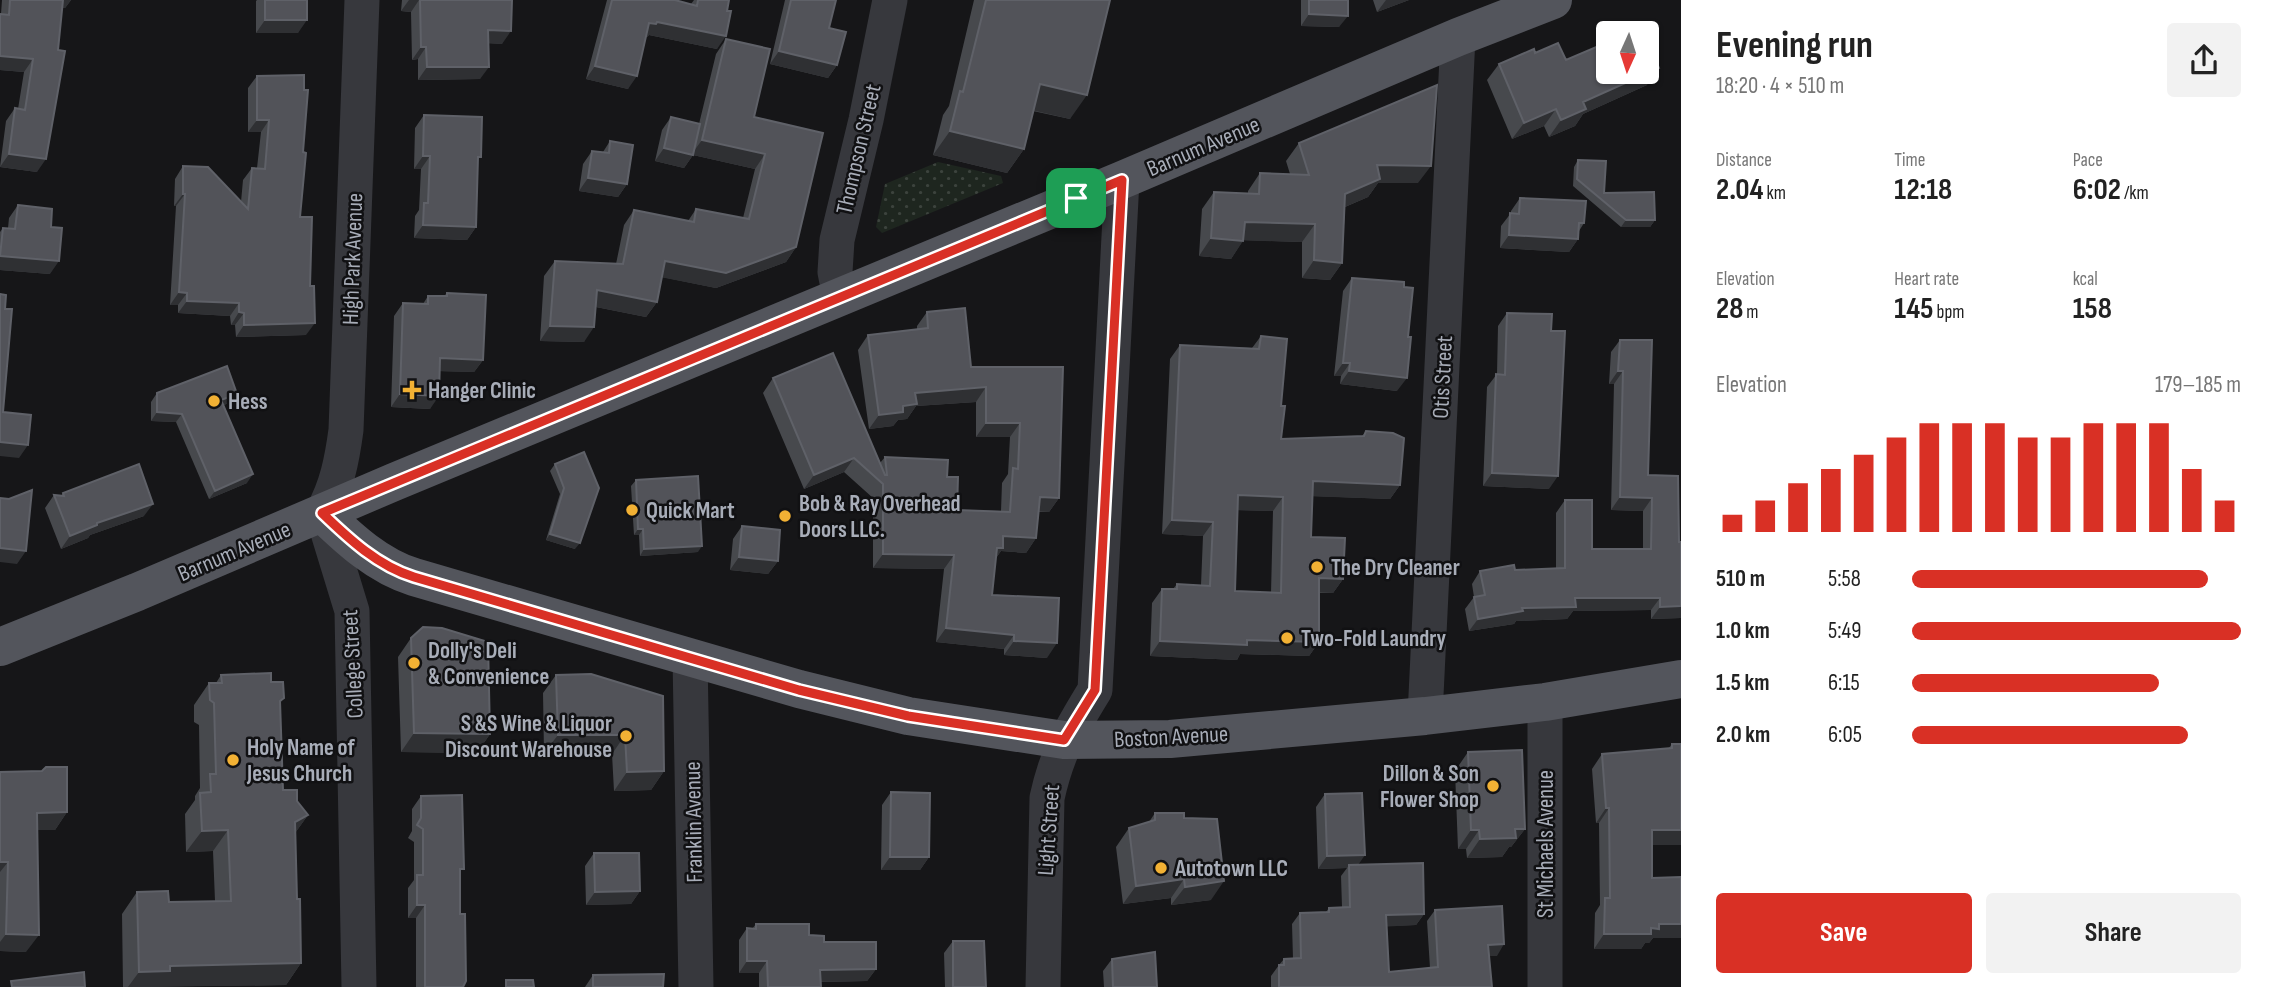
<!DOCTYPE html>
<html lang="en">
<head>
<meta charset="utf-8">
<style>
  :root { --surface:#fff; --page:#f2f2f2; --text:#222; --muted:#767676; --accent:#d93025 }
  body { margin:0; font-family:"Sofia Sans Condensed",sans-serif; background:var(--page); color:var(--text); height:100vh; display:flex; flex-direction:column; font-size:26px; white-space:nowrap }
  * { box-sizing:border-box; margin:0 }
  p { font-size:23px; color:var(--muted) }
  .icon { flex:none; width:38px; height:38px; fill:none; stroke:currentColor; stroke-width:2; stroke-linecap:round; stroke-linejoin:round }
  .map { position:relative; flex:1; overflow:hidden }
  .side { display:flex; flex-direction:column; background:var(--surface); width:595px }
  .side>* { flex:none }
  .needle { width:46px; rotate:183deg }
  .tools { position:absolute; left:1596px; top:21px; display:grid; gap:14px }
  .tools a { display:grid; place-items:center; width:63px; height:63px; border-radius:7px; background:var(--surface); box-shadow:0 2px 5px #0004; font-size:35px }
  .pin { position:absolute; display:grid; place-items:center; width:60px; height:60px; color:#fff; margin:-30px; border-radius:14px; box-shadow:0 4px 10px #0006 }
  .round { display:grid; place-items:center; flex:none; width:74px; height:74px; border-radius:7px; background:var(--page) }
  .head { display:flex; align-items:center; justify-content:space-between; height:119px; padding:0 35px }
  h1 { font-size:38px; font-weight:700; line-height:52px }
  .metrics { display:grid; grid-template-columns:repeat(3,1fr); gap:10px; height:119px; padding:7px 35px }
  .metrics div { display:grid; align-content:center }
  .metrics b { font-size:30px; font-weight:700 }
  .metrics small { font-size:19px; font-weight:400 }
  .metrics p { font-size:19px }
  .chart { height:196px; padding:14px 35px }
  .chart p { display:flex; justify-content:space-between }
  .chart svg { width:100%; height:126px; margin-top:7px; stroke:var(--accent); stroke-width:6 }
  .button { display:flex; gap:14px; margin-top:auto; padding:14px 35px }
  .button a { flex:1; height:80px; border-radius:7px; background:var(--accent); color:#fff; font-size:28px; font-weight:700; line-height:80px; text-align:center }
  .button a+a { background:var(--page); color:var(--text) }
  ul { padding:0 35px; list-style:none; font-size:23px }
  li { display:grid; grid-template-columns:112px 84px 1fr; align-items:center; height:52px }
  li i { height:18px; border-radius:9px; background:var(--accent) }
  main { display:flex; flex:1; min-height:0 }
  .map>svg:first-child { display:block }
  .green { fill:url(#green-dots) }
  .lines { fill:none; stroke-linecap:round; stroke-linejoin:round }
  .minor { stroke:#37383d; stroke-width:35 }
  .major { stroke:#53555c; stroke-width:38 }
  .wall { fill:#47494d; fill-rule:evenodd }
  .shaded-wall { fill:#2f3033 }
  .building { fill:#525359; stroke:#5f6168; stroke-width:2; fill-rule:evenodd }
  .route-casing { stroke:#fff; stroke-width:14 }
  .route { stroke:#d93025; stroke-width:9 }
  .poi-dot { fill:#f2b134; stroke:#111113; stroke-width:2.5 }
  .labels { text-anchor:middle; stroke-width:5; stroke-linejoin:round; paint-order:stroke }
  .street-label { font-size:23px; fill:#a8adb8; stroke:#111113 }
  .poi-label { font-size:23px; font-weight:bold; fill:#a8adb8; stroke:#111113; text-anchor:start }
</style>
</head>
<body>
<main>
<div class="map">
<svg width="1681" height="987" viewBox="0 0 1681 987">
  <defs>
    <pattern id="green-dots" width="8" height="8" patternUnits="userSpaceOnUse" patternTransform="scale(1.75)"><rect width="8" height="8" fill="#1e261f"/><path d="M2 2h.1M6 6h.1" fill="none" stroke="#3c433d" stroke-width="1.8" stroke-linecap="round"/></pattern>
  </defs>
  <rect width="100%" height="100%" fill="#161618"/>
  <path class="green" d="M938,162L1001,176L1003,183L882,233L876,227L885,184Z"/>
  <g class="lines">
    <path class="minor" d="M840,297L835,272L837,240L866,120L890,0
      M690,658L696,987
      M1425,716L1458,37
      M359,987L352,611L322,513C337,486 342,460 346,430L362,0
      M1043,987L1047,798C1057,752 1071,729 1095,690L1122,180
      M1545,987V702"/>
    <path class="major" d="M322,513C349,539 378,566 414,577L799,689L908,716L1064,740L1170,739L1425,716L1545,702L1681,679
      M0,647L137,592L394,482L1122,180L1458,37L1553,0"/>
  </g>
  <path class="wall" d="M2,0H71L65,8H62L37,172L0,167L6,121L15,108L18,109L24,72L0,70V14H1Z
    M257,0H307L298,33H256V1Z
    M402,0H512L502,44L489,43L480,79L418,80V59L412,60L411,12L401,11Z
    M607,0H675L691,4L694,0H729L717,49L649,35L647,37H645L628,89L586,79Z
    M785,0H836L829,28L837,65L828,78L770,64Z
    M974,0H1110L1070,119L1033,111L1024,149L1007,173L933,155L943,115L949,106Z
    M1301,0H1348L1339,27L1301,26Z
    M1373,0H1409L1377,12Z
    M726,39L754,117L796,247L786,262L716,288L662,277L657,302L646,317L596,307L584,342L540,341L544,276L555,261L616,264L624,225L634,210L688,221L696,209L743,218L755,169L693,155L684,168L655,161L662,130L671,117L699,124L716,54Z
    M1535,53L1647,85L1583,114L1575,126L1549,137L1544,126L1512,139L1487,80L1499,64Z
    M257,76L303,152L300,217L306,335L236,337L235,325H231L230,316L178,313V305H170L176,206H174L175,179L183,166L241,202L243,180L252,168H257L261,132H248V88Z
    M424,115L478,161L476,227L467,240L414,238L415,216L419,210L421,169H414L415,128Z
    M610,141L627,184L618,197L579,191L583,164L592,151L603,152Z
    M1299,143L1418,183H1378L1368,197L1345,207L1342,263L1330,280L1302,278V242L1243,240L1231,259L1199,256L1202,209L1214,192L1248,194V191L1260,173L1290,174L1286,161Z
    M1578,160L1604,193L1655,220L1650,227H1621L1573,186L1574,167Z
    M1520,198L1584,223L1579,231L1578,239L1569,252L1500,248L1501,226L1511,213V211Z
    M18,205L51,227L50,274L0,270V232L3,228H8L9,218Z
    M1352,278L1397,391L1340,384L1341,376H1334L1343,291Z
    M447,293L483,360L474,372L440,371L430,409L391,407L394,316L403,303L423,304L428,296H444Z
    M927,312L971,367H1063L1059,498L1049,512H1039L1036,538L1026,553L1001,551L996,558L992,595L1047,658L1004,655V649L936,642L944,569L873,568V498L844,472L804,489L763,393L773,378L880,463L885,457L947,477L957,510L1001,511L1002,483L1008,474L1010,437H976V402L916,406L907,419L898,420L893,426L869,429L858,350L868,335L917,330V326Z
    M1507,313L1551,331L1549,489L1483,486L1487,387L1497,374L1498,326Z
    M1261,336L1281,406V439L1362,436L1366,431L1400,485L1390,499L1313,496L1311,537L1343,579L1333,593H1319V642L1309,656L1240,654L1237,660L1150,656L1152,603L1162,589H1173L1177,584L1201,585L1203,536L1162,534L1170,359L1180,345L1252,348ZM1238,510L1273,511L1271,593L1235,591Z
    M1620,340L1648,475L1679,542L1681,618L1651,619V610L1573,611L1567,619L1516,621L1514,624L1469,631L1465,609L1474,597L1472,584L1480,571L1556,569V513L1565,500L1592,549H1643V511L1611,510L1614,384H1609L1611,352Z
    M157,393L237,394L231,402L224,405L247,483L209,499L176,422L151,421V402Z
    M584,452L575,549L546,540L560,494L550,471L555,464Z
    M636,480L698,552L640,556L639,535H634L631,486Z
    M63,493L144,516L90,535L88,538L61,549L45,508L54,495L61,496Z
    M742,526L778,561L768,574L730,570L733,539Z
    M411,638L490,734L477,753L401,752L398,657Z
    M591,674L664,771L651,790L614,791L612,754L544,753L543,693L556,675Z
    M221,675L271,682L284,698L280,703L283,790L297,801L308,815L295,833L297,899L301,963L286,985L123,987L122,914L137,892L169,902L215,901L213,851L186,852L185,814L195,800V796L200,788L199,725L194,722V705L209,683H216Z
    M1672,744H1681V845H1652V878L1681,877V938H1653L1649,943H1645L1641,949H1594L1595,913L1600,905L1599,823H1596L1592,769L1602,754L1668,749Z
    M1468,752L1525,829L1511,847H1509L1502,857L1467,858L1466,849H1458L1455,771Z
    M0,772L67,812L55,830H37L26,952L0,951Z
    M891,792L929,857L920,870H881L882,805Z
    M1325,794L1358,865L1424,914L1416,925L1387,926L1389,972L1430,968L1427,921L1435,910L1497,956H1489L1492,987H1271V976L1279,965L1284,959H1293L1292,924L1300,913L1326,912L1329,908L1342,907L1341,876L1347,868L1318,869L1316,807Z
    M421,796L460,874V914L463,987H416V918H408V888L414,880V842L408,838L412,831V809Z
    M1155,813L1184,818L1211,900L1171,905V898L1123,904L1116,847L1129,828L1149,822Z
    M594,853L640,891L631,904L586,905L585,866Z
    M756,924L809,935L824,942L876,969L867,981L821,982V987H759V973H739V940L747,928L752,929Z
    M953,941L986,987H945L944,953Z
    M1112,959L1157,987H1104L1103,971Z
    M593,975L663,987H585Z"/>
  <path class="shaded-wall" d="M59,0H71L65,8L54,7Z
    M409,0H419L411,12L401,11Z
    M1386,0H1409L1377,12Z
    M1309,14L1348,16L1339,27L1301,26Z
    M265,20H307L298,33H256Z
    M657,22L726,36L717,49L649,35L647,37L640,35L649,23Z
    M488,30L511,31L502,44L480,43Z
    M421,47H426L418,59L412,60Z
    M779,51L837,65L828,78L770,64Z
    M0,56L33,59L24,72L0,70Z
    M595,66L637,76L628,89L586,79Z
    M427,67H489L480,79L418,80Z
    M1659,68L1647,85L1583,114L1575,126L1549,137L1561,120L1583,102Z
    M1040,84L1087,95L1070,119L1023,108Z
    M1556,109L1544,126L1512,139L1524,123Z
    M257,120H269L261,132H248Z
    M950,131L1024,149L1007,173L933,155Z
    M702,140L765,154L755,169L693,155L684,168L655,161L664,148L691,155Z
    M9,154L46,159L37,172L0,167Z
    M423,156H430L421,169H414Z
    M1377,165L1431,166L1418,183H1378L1368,197L1333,212L1345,194Z
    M588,178L627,184L618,197L579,191Z
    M183,194H185L176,206H174Z
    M1626,220H1655L1650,227H1621Z
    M1245,222L1315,224L1302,242L1232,240Z
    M423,225L476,227L467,240L414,238Z
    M1509,235L1578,239L1569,252L1500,248Z
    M1211,238L1243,241L1231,259L1199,256Z
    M796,247L786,262L716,288L655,276L665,261Z
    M0,256L59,261L50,274L0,270Z
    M1314,260L1342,263L1330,280L1302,278Z
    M597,290L657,302L646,317L586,305Z
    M179,292L187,293L178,305H170Z
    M187,301L239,303L230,316L178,313Z
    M239,312L244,313L235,325H231Z
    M315,323L306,335L236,337L244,325Z
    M550,326L594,327L584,342L540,341Z
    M440,358L483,360L474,372L431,371Z
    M1343,363H1350L1341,376H1334Z
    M1349,371L1407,378L1397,391L1340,384Z
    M1618,371H1623L1614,384H1609Z
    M986,387L976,402L916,406L907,419L898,420L893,426L869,429L879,415L915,393Z
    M237,394L231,402L215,408L221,400Z
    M400,394L439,396L430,409L391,407Z
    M157,412L182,414L176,422L151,421Z
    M986,423H1020L1010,437H976Z
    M0,442L28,445L19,458L0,456Z
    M854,458L844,472L804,489L814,475Z
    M1492,473L1558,476L1549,489L1483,486Z
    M253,474L247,483L209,499L215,491Z
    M1313,481L1400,485L1390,499L1304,496Z
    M1238,495L1283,497L1273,511L1228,510Z
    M1040,497L1059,498L1049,512L1030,511Z
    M1620,497L1652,498L1643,511L1611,510Z
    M153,504L144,516L90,535L88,538L61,549L70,536L97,523Z
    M1172,520L1213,522L1203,536L1162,534Z
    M638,529H643L639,535H634Z
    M550,534L580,543L575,549L546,540Z
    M1003,536L1036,538L1026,553L1001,551L993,562H987Z
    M702,546L698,552L640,556L644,549Z
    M0,548L26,551L17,564L0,562Z
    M883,554L954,555L944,569L873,568Z
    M739,557L778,561L768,574L730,570Z
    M1319,578L1343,579L1333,593L1309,592Z
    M1575,598H1660L1651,610L1573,611L1567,619L1516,621L1514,624L1469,631L1478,619L1522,608Z
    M1681,606V618L1651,619L1660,607Z
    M946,628L1014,635L1004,649L936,642Z
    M1247,640L1319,642L1309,656L1240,654L1237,660L1150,656L1160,641Z
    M1014,641L1057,643L1047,658L1004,655Z
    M414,733L490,734L477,753L401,752Z
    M558,735H625L612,754L544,753Z
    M664,771L651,790L614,791L627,772Z
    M1606,808H1609L1599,823H1596Z
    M67,812L55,830H25L37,813Z
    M308,815L293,836L295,822Z
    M1515,829H1525L1511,847H1509L1502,857L1467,858L1480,839Z
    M228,830L213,851L186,852L202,831Z
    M1471,830H1479L1466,849H1458Z
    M1652,830H1681V845H1641Z
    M1365,855L1356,868L1349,865L1347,868L1318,869L1327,856Z
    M890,857H929L920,870H881Z
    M0,862H8L0,872Z
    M1184,879L1171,898L1123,904L1136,886Z
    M1224,881L1211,900L1171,905L1185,887Z
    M640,891L631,904L586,905L595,892Z
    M417,905H425L416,918H408Z
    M1424,914L1416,925L1379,927L1386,915Z
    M1659,924H1681V938H1653L1649,943H1645L1641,949H1594L1604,934L1651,928Z
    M6,934L39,935L26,952L0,951V942Z
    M1504,944L1497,956H1480L1488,945Z
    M747,961H767L759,973H739Z
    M301,963L286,985L128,987L139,972L170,966Z
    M876,969L867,981L812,982L820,970Z"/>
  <path class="building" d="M10,0H63L58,50L65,51L46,159L9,154L15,108L25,110L33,59L0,56V14L9,15Z
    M265,0H307V20H265Z
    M420,0H512L511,31L488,30L489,67H427L426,47H421Z
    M612,0H675L697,6L698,0H729L727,11H731L726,36L657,22L656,24L649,23L637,76L595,66Z
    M791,0H836L829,28L846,32L837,65L779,51Z
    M986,0H1110L1087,95L1040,84L1024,149L950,131L960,91L963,92Z
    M1309,0H1348V16L1309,14Z
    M1641,27L1644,33H1627Z
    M726,39L770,49L754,117L823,133L796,247L726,273L665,261L657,302L597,290L594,327L550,326L555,261L623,264L634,210L694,222L696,209L749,219L765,154L702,140Z
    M1647,40L1659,68L1583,102L1586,109L1561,120L1556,109L1524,123L1499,64L1534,49L1535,53L1558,43L1566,60L1608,42V72H1647Z
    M304,75V90H308L303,152L306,153L300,217H312L310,286H314L315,323L244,325V313L239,312V303L187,301V293L179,292L185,194H183V166L208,167L248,209L252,168L265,169L269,120H257V76Z
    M1437,85L1431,166L1377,165L1380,179L1345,194L1342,263L1314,260L1315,224L1245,222L1243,241L1211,238L1214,192L1259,194L1260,173L1309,175L1299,143Z
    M424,115L482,117L481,157H478L476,227L423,225L424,203H428L430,156H423Z
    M671,117L700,124L693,155L664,148Z
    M610,141L633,145L627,184L588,178L592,151L609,153Z
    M1578,160L1606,161L1604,193L1654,192L1655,220H1626L1577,179Z
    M1520,198L1586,201L1584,223H1579L1578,239L1509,235L1510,213L1519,214Z
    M18,205L52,209L51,227L62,228L59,261L0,256L3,228L15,229Z
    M1352,278L1404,282V287L1413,288L1408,337H1411L1407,378L1349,371L1350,363H1343Z
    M447,293L486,295L483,360L440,358L439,396L400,394L403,303L428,304V296H447Z
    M0,294L6,295L5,309H12L3,412L31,415L28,445L0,442Z
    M965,308L971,367H1063L1059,498L1040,497L1036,538L1003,536V548H997L992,595L1059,598L1057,643L1014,641V635L946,628L954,555L883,554V484L854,458L814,475L773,378L833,353L885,475H887L885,457L948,460L947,477H958L957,510L1010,512L1013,468L1018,469L1020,423H986V387L915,393L917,404L903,406V412L879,415L868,335L928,328L927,312Z
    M1507,313L1552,314L1551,331H1565L1558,476L1492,473L1496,374L1505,375Z
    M1261,336L1287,339L1281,406H1285L1281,439L1364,436L1366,431L1393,433L1404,438L1400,485L1313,481L1311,537L1345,538L1343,579L1319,578V642L1247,640V645L1160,641L1162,589H1177V584L1210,586L1213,522L1172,520L1180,345L1259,349ZM1238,495L1283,497L1281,593L1235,591Z
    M1620,340H1652L1648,475L1678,476L1679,542H1681V606L1660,607V598H1575L1576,607L1522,608L1523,611L1478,619L1474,597L1485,595L1480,571L1514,565L1515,570L1565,568V500H1592V549H1651L1652,498L1620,497L1623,371H1618Z
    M227,366L237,394L221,400L253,474L215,491L182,414L157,412V393Z
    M584,452L599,488L580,543L550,534L564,488L555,464Z
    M139,464L153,504L97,523V525L70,536L54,495L64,496L63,493Z
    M698,476L702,546L644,549L643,529H638L636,480Z
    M32,490L26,551L0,548V498L9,499Z
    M742,526L780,530L778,561L739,557Z
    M423,627L442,628L488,642L490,734L414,733L411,638Z
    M271,673V682H283L284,698L280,701L283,790H297V801L308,815L295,822L297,899H300L301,963L170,966V971L139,972L137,892L168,891L169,902L231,901L228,830L202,831L200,793L211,792L210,774H216L214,703L210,700L209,683H222L221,675Z
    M591,674L663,696L664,771L627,772L625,735H558L556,675Z
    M1672,744H1681V830H1652V878L1681,877V924H1659V929L1651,928V934H1604L1605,898H1610L1609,808H1606L1602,754L1672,748Z
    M1522,750L1525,829H1515L1516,838L1480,839L1479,830H1471L1468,752Z
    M46,767H67V812L37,813L39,935L6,934L8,862H0V772L42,771Z
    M891,792L930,793L929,857H890Z
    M1362,793L1365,855L1327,856L1325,794Z
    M462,795L464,869H460V914H465L466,981L463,987H425V905H417V875H423V829L417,825L421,818V796Z
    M1155,813H1184V818L1217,819L1224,881L1185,887L1184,879L1136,886L1129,828L1155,820Z
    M594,853H639L640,891L595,892Z
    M1423,863L1424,914L1386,915L1389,972L1438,967L1435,910L1502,906L1504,944L1488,945L1492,987H1279V965H1284V959L1301,958L1300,913L1329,912V908L1350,907L1349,865Z
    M756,924H809V935L824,936V942H876V969L820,970L821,987H768L767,961H747V928L756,929Z
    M953,941H984L986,987H953Z
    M1155,952L1157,987H1113L1112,959Z
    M84,972L85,987H12L11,981Z
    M664,974L663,987H593V975Z
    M506,980H533L534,987H506Z"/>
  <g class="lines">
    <defs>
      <path id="route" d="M1122,180L1095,690L1064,740L908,716L799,690L414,577C378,566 349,539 322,513Z"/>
    </defs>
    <use href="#route" class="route-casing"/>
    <use href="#route" class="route"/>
  </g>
  <g class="poi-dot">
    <path d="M408.5 379.5h7v7h7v7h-7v7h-7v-7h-7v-7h7z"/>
    <circle cx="214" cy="401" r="7"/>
    <circle cx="632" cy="510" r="7"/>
    <circle cx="785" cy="516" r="7"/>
    <circle cx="1317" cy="567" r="7"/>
    <circle cx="1287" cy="638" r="7"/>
    <circle cx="414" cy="663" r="7"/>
    <circle cx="626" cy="736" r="7"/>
    <circle cx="233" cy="760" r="7"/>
    <circle cx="1493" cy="786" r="7"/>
    <circle cx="1161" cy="868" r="7"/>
  </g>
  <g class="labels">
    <g class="street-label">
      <text transform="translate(1203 146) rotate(-23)" y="8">Barnum Avenue</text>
      <text transform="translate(858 149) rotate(-77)" y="8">Thompson Street</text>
      <text transform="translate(352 259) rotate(-88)" y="8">High Park Avenue</text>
      <text transform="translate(1442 377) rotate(-87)" y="8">Otis Street</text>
      <text transform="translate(234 551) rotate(-23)" y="8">Barnum Avenue</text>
      <text transform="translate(352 664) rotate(-93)" y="8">College Street</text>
      <text transform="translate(1171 736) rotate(-3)" y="8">Boston Avenue</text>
      <text transform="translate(693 822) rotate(-91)" y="8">Franklin Avenue</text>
      <text transform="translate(1048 830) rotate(-86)" y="8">Light Street</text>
      <text transform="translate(1545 844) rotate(-90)" y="8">St Michaels Avenue</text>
    </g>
    <g class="poi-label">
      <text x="428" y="398">Hanger Clinic</text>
      <text x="228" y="409">Hess</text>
      <text x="799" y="511">Bob &amp; Ray Overhead<tspan x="799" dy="26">Doors LLC.</tspan></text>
      <text x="646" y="518">Quick Mart</text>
      <text x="1331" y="575">The Dry Cleaner</text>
      <text x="1301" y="646">Two-Fold Laundry</text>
      <text x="428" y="658">Dolly's Deli<tspan x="428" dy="26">&amp; Convenience</tspan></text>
      <text x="612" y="731" text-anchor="end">S &amp;S Wine &amp; Liquor<tspan x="612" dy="26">Discount Warehouse</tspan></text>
      <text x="247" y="755">Holy Name of<tspan x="247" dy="26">Jesus Church</tspan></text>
      <text x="1479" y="781" text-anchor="end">Dillon &amp; Son<tspan x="1479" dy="26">Flower Shop</tspan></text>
      <text x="1175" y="876">Autotown LLC</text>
    </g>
  </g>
</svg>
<div class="tools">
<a><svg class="needle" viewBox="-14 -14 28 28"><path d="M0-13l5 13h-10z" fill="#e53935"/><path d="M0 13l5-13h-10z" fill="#767676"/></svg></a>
</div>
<div class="pin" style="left:1076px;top:198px;background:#1e9e55"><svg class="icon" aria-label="arrive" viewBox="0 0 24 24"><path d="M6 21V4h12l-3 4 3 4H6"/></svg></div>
</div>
<section class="side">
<div class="head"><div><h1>Evening run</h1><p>18:20 · 4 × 510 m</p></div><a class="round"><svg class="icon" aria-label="share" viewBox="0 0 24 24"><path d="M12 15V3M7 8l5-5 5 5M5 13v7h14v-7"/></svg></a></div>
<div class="metrics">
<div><p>Distance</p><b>2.04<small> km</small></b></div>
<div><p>Time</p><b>12:18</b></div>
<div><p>Pace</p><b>6:02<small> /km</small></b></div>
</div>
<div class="metrics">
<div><p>Elevation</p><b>28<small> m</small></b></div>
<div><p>Heart rate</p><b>145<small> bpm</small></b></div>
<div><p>kcal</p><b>158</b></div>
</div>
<div class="chart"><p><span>Elevation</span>179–185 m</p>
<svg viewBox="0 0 160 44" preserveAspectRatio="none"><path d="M5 44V38M15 44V33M25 44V27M35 44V22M45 44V17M55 44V11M65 44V6M75 44V6M85 44V6M95 44V11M105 44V11M115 44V6M125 44V6M135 44V6M145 44V22M155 44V33"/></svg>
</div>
<ul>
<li><b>510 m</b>5:58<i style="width:90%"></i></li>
<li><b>1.0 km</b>5:49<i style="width:100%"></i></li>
<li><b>1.5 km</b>6:15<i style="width:75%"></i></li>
<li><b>2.0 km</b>6:05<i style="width:84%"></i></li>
</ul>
<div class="button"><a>Save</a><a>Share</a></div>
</section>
</main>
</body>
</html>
